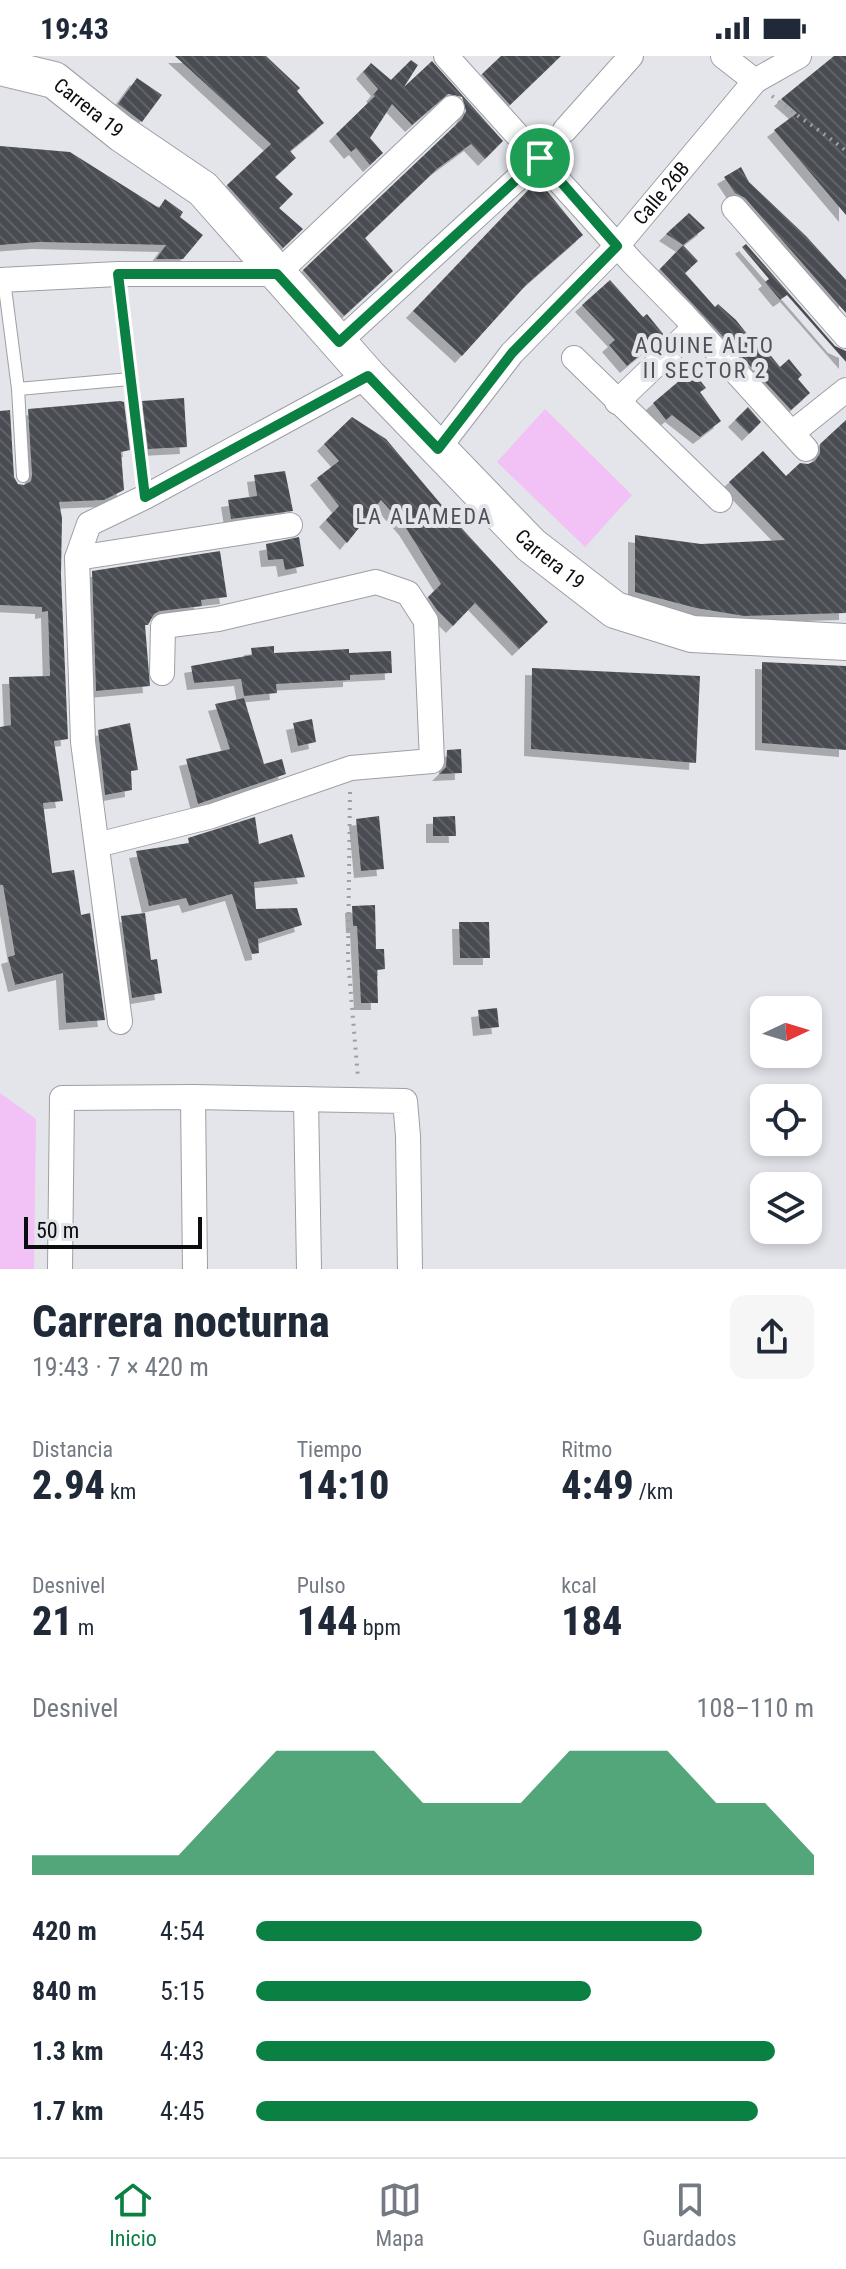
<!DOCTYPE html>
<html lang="es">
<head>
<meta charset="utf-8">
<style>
  :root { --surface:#fff; --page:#f6f6f7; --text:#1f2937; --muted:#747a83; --line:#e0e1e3; --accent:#0b8043 }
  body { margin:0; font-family:"Roboto Condensed",sans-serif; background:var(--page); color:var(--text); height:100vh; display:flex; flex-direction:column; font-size:30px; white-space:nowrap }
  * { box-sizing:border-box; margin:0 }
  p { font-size:26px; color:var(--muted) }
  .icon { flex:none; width:44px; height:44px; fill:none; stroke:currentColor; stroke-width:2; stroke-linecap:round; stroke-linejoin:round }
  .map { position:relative; height:1213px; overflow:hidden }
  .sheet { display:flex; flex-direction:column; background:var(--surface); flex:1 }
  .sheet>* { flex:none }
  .needle { width:52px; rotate:86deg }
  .fabs { position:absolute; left:750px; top:940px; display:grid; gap:16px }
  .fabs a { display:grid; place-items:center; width:72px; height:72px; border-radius:16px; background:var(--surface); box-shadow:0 4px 12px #0003; font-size:40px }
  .scale { position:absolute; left:24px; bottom:20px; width:178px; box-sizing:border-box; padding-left:8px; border:4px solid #0c0d0f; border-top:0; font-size:22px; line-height:28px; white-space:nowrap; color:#0c0d0f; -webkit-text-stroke:6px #e4e5eb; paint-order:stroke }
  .pin { position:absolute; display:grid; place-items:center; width:68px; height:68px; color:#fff; margin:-34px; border:4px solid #fff; border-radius:50%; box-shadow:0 2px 8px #0007 }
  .round { display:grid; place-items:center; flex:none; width:84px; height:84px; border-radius:16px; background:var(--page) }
  .headline { display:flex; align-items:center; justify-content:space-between; height:136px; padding:0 32px }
  h1 { font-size:44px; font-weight:800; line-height:60px }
  .stats { display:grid; grid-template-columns:repeat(3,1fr); gap:12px; height:136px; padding:8px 32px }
  .stats div { display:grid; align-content:center }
  .stats b { font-size:40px; font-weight:800 }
  .stats small { font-size:22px; font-weight:400 }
  .stats p { font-size:22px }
  .chart { height:224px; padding:16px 32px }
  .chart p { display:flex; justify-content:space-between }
  .chart svg { width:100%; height:144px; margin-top:8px; fill:var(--accent); opacity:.7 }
  ul { padding:0 32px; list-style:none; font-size:26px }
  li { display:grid; grid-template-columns:128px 96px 1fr; align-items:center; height:60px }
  li i { height:20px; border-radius:10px; background:var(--accent) }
  .status { display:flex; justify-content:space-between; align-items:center; height:56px; padding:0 40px; background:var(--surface); direction:ltr }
  .status svg { height:22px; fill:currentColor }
  .tabs { display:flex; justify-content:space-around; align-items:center; height:112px; border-top:2px solid var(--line); background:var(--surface); font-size:22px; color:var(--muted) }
  .tabs a { display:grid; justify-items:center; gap:4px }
  .tabs .selected { color:var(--accent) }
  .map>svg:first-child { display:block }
  .grass { fill:#f2c1f5 }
  .building { fill:url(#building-back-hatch); filter:url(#shadow) }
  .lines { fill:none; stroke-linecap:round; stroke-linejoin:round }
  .lane-casing { stroke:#9e9fa5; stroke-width:14 }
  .street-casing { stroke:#9e9fa5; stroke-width:26 }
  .secondary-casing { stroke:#9e9fa5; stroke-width:38 }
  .path { stroke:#9e9fa4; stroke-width:4; stroke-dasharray:2 6; stroke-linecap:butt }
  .lane { stroke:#fff; stroke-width:12 }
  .street { stroke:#fff; stroke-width:24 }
  .secondary { stroke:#fff; stroke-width:36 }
  .route-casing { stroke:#fff; stroke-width:16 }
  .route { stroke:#0b8043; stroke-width:10 }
  .labels { text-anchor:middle; stroke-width:8; stroke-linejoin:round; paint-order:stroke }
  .street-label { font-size:20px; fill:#0c0d0f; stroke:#e4e5eb }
  .neighbourhood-label { font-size:22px; letter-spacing:2px; fill:#505156; stroke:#e4e5eb }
</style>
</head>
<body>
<div class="status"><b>19:43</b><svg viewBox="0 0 49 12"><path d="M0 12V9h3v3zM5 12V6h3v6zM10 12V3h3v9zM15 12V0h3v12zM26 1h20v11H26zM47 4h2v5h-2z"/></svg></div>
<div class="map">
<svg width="846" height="1213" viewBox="0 0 846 1213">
  <defs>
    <pattern id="building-back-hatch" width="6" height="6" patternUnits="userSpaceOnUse" patternTransform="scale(2)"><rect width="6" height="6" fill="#4a4e52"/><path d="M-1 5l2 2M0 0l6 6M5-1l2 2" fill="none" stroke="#606366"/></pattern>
    <filter id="shadow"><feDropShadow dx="-7" dy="7" stdDeviation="0" flood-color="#0004"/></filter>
  </defs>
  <rect width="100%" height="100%" fill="#e4e5eb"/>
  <path class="grass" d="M545,353L632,439L585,491L497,406Z
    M0,1037L36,1063L34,1213H0Z"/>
  <path class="building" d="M175,0H266L300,32L297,35L324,67L290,95L296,102L275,121L293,138L279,152L303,173L283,192L227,129L271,88Z
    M501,0H561L510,49L482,18Z
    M834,0H846V159L774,74L797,57L781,43Z
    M411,4L418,9L404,31L432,5L503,85L485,103L471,88L437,113L365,182L393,215L344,260L303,214L462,63L466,55L462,41L448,38L412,69L392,48L370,82L383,97L370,109L356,92L351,96L336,78L375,40L373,39L378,33L363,16L371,7L391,24Z
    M137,22L162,39L142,66L118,48Z
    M0,90L70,96L159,152L165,143L183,156L180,161L203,179L183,203H156L166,189L39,186L0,189Z
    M741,111L749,126L806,180L846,224V257L745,142L735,137L724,121Z
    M538,124L583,179L526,229L462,300L413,255Z
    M689,157L705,172L683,189L666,178Z
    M746,188L835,290L846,295V306L787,239L780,244L765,226L769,223L742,191Z
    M683,189L698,205L685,217L715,251L718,248L736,264L763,298L767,295L780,311L789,303L802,319L798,323L810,337L791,354L660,213Z
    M610,224L643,261L647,258L664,279L627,310L609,289L615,284L582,249Z
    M692,314L706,332L700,336L721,365L700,381L672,359L666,364L653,347Z
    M184,342L187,391L148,393L142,345Z
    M120,345L124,346L130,394L121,396L124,434L104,444L59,446L62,462L61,519L68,683L54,685L63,745L43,747L52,817L74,814L81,859L90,857L105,964L66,967L63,917L15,929L8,901L15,899L3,829H0V671L11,669L9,621L50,620L48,555L42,556V551L0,549V355L10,354L14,421L18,428L24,429L31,425L32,419L28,353Z
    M748,351L761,366L749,378L735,364Z
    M352,361L386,383L456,466L548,566L519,593L475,547L453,570L437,554L428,541L441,528L406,472L381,444L347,487L326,464L339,450L317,422L339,405L324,388Z
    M846,364V557L744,560L696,552L635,536V479L701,488L785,484L729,426L763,395L786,420L800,407L808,408L815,405L820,397V388Z
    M285,415L293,455L231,463L228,444L257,440L254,419Z
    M299,481L304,510L285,514L283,503L268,504L266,488Z
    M220,495L227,541L201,544L202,550L160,555L154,558L148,569H145L150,630L96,635L92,515Z
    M274,590V597L349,593V597L391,595L392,617L350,619V624L276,628L277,637L244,640L241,623L194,627L191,610L252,599L251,592Z
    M762,606L846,610V694L762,687Z
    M532,612L700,620L696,707L531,693Z
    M244,642L264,708L282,703L286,718L198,748L186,703L230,693L215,648Z
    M312,663L316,686L298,690L293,667Z
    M130,667L138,714L131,715L132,734L105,739L98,674Z
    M461,693L462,717L439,718L446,711L447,694Z
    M379,760L384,813L361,815L356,763Z
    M455,760L456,780H433V761Z
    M255,761L259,788L292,778L305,821L254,826L256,853L297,852L302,869L258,883L259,897L252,898L232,838L189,850L186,842L149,850L136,795L189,787L188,782Z
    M375,849L376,893H384L385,913L377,914L378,947H361L357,870H353L352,850Z
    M145,857L151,904L157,903L162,937L132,942L121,860Z
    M459,866H489L490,902H460Z
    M497,952L499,971L480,973L478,954Z"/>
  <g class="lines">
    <defs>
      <path id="lane" d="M118,218L145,441
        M4,224L18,333L23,420
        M18,333L130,323"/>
      <g id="street">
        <path d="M446,0L632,206L684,259L806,393"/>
        <path d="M723,0L755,25"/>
        <path d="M565,74L631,0"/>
        <path d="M734,152L846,280"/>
        <path d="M0,224L118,218H277L452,52"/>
        <path d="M339,286L540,102"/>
        <path d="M574,302L720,444"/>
        <path d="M617,346L695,271"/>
        <path d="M792,377L846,334"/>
        <path id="s1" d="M438,393L512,297L617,190L755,25L799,0"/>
        <path d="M77,502L290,469"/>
        <path d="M97,789L212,760L351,712L432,705L426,565L408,537L376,526L218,563L163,570L162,617"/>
        <path d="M120,966L83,686L77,502L89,468L145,441L368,320"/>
        <path d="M193,1041L195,1213"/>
        <path d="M306,1043L309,1213"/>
        <path d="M60,1213L62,1042L193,1041L405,1045L408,1080L410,1213"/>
      </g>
      <g id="secondary">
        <path id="s2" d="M0,11L54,24L122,78L203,133L368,320L531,489L615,554L692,578L846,586"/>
      </g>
    </defs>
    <use href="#lane" class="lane-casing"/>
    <use href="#street" class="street-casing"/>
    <use href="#secondary" class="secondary-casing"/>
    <path class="path" d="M772,40C796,60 822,75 846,95
      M350,736L348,903L358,1022"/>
    <use href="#lane" class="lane"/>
    <use href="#street" class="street"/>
    <use href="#secondary" class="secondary"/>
  </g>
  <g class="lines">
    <defs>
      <path id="route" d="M540,102L617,190L512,297L438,393L368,320L145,441L118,218H277L339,286Z"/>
    </defs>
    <use href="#route" class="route-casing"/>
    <use href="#route" class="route"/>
  </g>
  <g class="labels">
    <g class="street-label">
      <text dy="7" stroke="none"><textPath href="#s2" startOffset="100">Carrera 19</textPath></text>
      <text dy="7" stroke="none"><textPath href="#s1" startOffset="340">Calle 26B</textPath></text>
      <text dy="7" stroke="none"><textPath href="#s2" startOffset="748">Carrera 19</textPath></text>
    </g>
    <g class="neighbourhood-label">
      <text x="705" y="297">AQUINE ALTO<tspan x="705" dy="25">II SECTOR 2</tspan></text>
      <text x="424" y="468">LA ALAMEDA</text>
    </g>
  </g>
</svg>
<div class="fabs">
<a><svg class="needle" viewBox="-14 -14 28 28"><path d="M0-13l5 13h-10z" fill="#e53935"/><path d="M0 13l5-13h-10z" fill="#747a83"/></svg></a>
<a><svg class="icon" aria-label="locate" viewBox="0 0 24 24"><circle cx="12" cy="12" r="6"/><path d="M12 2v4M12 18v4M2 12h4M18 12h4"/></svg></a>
<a><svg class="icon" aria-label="layers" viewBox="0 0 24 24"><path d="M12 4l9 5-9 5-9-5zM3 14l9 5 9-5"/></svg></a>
</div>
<div class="scale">50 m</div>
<div class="pin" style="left:540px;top:102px;background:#1e9e55"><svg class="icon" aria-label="arrive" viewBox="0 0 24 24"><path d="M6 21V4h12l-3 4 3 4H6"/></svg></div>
</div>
<section class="sheet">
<div class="headline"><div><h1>Carrera nocturna</h1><p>19:43 · 7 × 420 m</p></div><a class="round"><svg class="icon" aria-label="share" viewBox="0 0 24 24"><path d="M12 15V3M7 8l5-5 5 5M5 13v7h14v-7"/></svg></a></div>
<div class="stats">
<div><p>Distancia</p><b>2.94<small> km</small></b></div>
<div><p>Tiempo</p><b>14:10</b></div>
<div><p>Ritmo</p><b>4:49<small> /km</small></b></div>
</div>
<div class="stats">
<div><p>Desnivel</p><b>21<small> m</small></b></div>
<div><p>Pulso</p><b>144<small> bpm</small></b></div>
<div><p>kcal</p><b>184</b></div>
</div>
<div class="chart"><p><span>Desnivel</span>108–110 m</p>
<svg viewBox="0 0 160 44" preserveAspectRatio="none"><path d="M0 44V38L10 38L20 38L30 38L40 22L50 6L60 6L70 6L80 22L90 22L100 22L110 6L120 6L130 6L140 22L150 22L160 38V44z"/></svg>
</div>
<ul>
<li><b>420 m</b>4:54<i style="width:80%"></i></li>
<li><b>840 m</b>5:15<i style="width:60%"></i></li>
<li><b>1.3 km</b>4:43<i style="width:93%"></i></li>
<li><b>1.7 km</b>4:45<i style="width:90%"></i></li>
</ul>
</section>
<nav class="tabs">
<a class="selected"><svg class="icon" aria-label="home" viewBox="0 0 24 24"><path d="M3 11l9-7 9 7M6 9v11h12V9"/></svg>Inicio</a>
<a><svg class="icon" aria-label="map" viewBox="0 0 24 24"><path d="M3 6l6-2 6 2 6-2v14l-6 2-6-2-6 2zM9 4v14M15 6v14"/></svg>Mapa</a>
<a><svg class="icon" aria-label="saved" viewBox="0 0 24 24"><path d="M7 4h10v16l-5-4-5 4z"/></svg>Guardados</a>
</nav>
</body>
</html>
